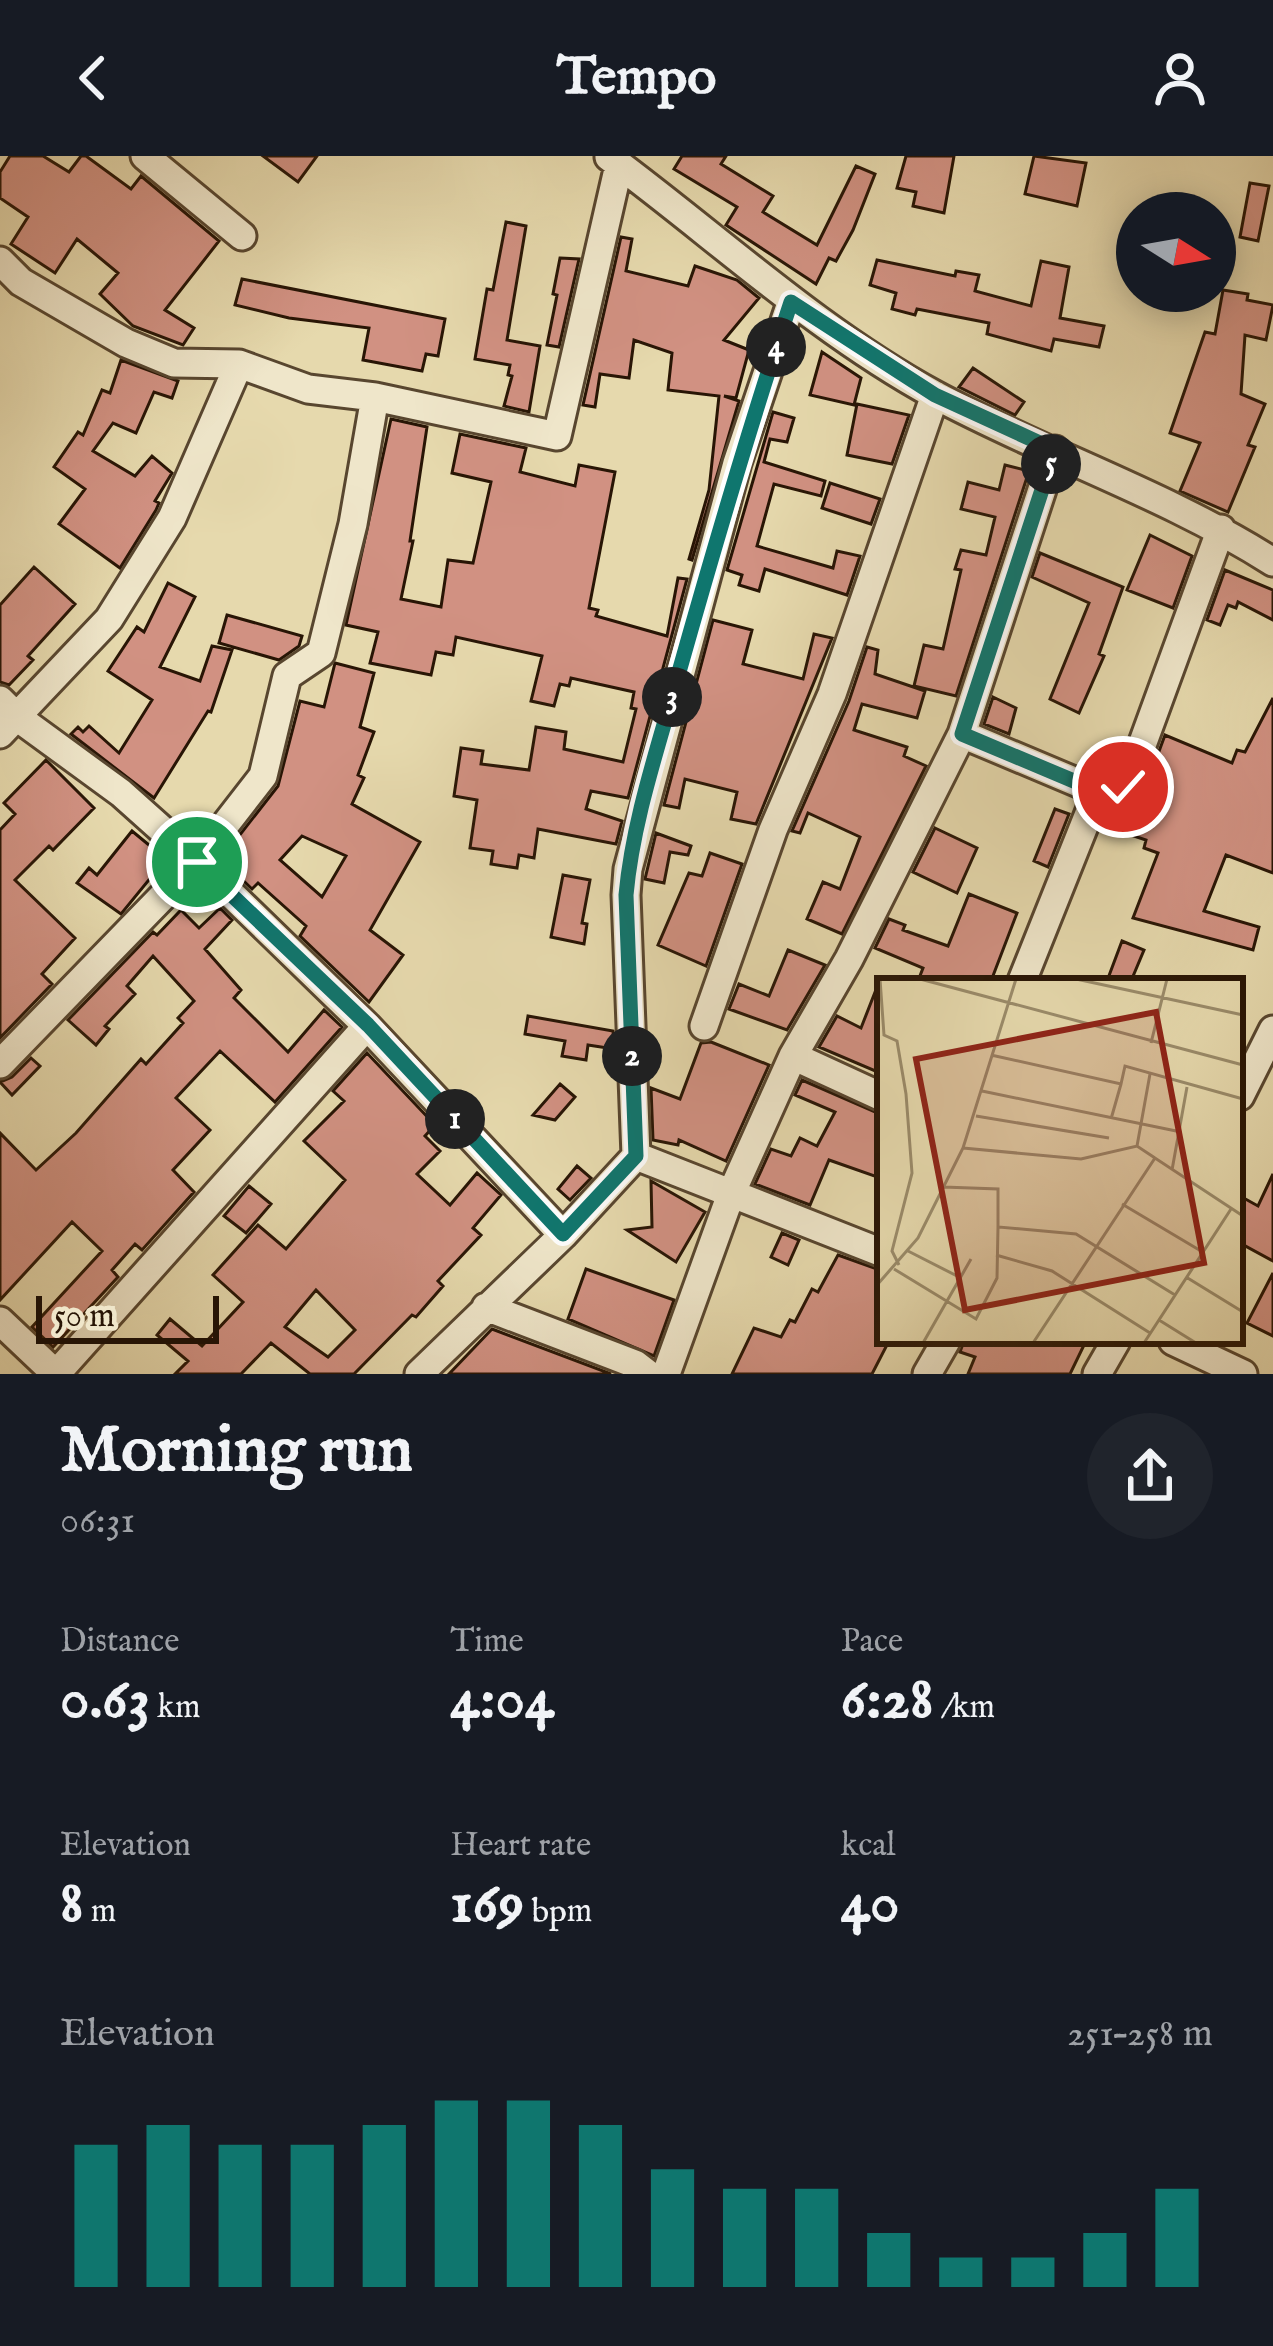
<!DOCTYPE html>
<html lang="en">
<head>
<meta charset="utf-8">
<style>
  :root { --surface:#171b24; --page:#20242c; --text:#f1f3f6; --muted:#9ea1a6; --accent:#0f766e }
  body { margin:0; font-family:"IM FELL English",serif; background:var(--page); color:var(--text); height:100vh; display:flex; flex-direction:column; font-size:45px; white-space:nowrap }
  * { box-sizing:border-box; margin:0 }
  p { font-size:39px; color:var(--muted) }
  .icon { flex:none; width:66px; height:66px; fill:none; stroke:currentColor; stroke-width:2; stroke-linecap:round; stroke-linejoin:round }
  .map { position:relative; height:1218px; overflow:hidden }
  .panel { display:flex; flex-direction:column; background:var(--surface); flex:1 }
  .panel>* { flex:none }
  .needle { width:78px; rotate:101deg }
  .buttons { position:absolute; left:1116px; top:36px; display:grid; gap:24px }
  .buttons a { display:grid; place-items:center; width:120px; height:120px; border-radius:50%; background:var(--surface); box-shadow:0 6px 30px #0003; font-size:60px }
  .scale { position:absolute; left:36px; bottom:30px; width:183px; box-sizing:border-box; padding-left:12px; border:6px solid #281505; border-top:0; font-size:33px; line-height:42px; white-space:nowrap; color:#281505; -webkit-text-stroke:9px #efe6ca; paint-order:stroke }
  .pin { position:absolute; display:grid; place-items:center; width:102px; height:102px; color:#fff; margin:-51px; border:6px solid #fff; border-radius:50%; box-shadow:0 3px 12px #0007 }
  .km { position:absolute; width:60px; height:60px; margin:-30px; border-radius:50%; background:#222; color:#fff; font-size:33px; line-height:60px; text-align:center }
  .round { display:grid; place-items:center; flex:none; width:126px; height:126px; border-radius:63px; background:var(--page) }
  .headline { display:flex; align-items:center; justify-content:space-between; height:204px; padding:0 60px }
  h1 { font-size:66px; font-weight:800; line-height:90px }
  .stats { display:grid; grid-template-columns:repeat(3,1fr); gap:18px; height:204px; padding:12px 60px }
  .stats div { display:grid; align-content:center }
  .stats b { font-size:60px; font-weight:800 }
  .stats small { font-size:33px; font-weight:400 }
  .stats p { font-size:33px }
  .chart { height:336px; padding:24px 60px }
  .chart p { display:flex; justify-content:space-between }
  .chart svg { width:100%; height:216px; margin-top:12px; stroke:var(--accent); stroke-width:6 }
  header { display:flex; justify-content:space-between; align-items:center; height:156px; padding:0 60px; background:var(--surface); font-size:54px; font-weight:800 }
  .map>svg:first-child { display:block }
  .building { fill:#d19182; stroke:#281505; stroke-width:3; fill-rule:evenodd }
  .lines { fill:none; stroke-linecap:round; stroke-linejoin:round }
  .minor-casing { stroke:#58462f; stroke-width:33 }
  .minor { stroke:#efe6ca; stroke-width:27 }
  .route-casing { stroke:#fff; stroke-width:24 }
  .route { stroke:#0f766e; stroke-width:15 }
  .inset-road { fill:none; stroke:#9a8b6a; stroke-width:3 }
  .view { fill:#8f2418; fill-opacity:0.15; stroke:#8f2418; stroke-width:6 }
  .inset-edge { fill:none; stroke:#281505; stroke-width:6 }
</style>
</head>
<body>
<header><svg class="icon" aria-label="back" viewBox="0 0 24 24"><path d="M15 5l-7 7 7 7"/></svg>Tempo<svg class="icon" aria-label="person" viewBox="0 0 24 24"><circle cx="12" cy="8" r="4"/><path d="M4 21q1-7 8-7t8 7"/></svg></header>
<div class="map">
<svg width="1273" height="1218" viewBox="0 0 1273 1218">
  <rect width="100%" height="100%" fill="#e6d9ad"/>
  <filter id="stains"><feTurbulence type="fractalNoise" baseFrequency=".00167" numOctaves="4"/><feColorMatrix values="0 0 0 0 .2 0 0 0 0 .09 0 0 0 0 .02 0 0 0 .5 -.17"/></filter>
  <radialGradient id="worn" r=".72"><stop offset=".6" stop-color="#630" stop-opacity="0"/><stop offset="1" stop-color="#630" stop-opacity=".3"/></radialGradient>
  <path class="building" d="M10,0H43L69,16L81,0H86L131,33L141,20L219,85L165,154L194,172L183,189L133,170L100,138L118,117L77,83L55,117L11,88L28,61L0,42V16Z
    M263,0H317L298,26Z
    M682,0H726L721,8L773,40L763,56L817,89L856,10L875,18L853,74L836,105L829,102L816,128L726,69L737,51L674,13Z
    M906,0H954L944,57L913,50L916,36L897,32Z
    M1034,0L1086,7L1077,50L1025,38Z
    M1250,27L1269,30L1258,85L1240,81Z
    M506,66L526,70L507,184L540,190L529,256L504,250L512,220L508,219L510,209L475,203L487,133L493,134Z
    M621,81L632,83L626,115L688,130L695,110L737,124L759,142L724,184L749,194L736,242L724,240L739,245L692,404L689,403L709,334L719,240L668,234L672,197L634,184L629,222L600,218L595,251L583,249Z
    M560,102L579,103L559,191L547,189L557,139L553,138Z
    M877,104L955,120L956,115L979,119L975,135L1031,150L1041,105L1069,111L1060,162L1104,170L1099,191L1054,183L1051,195L987,178L989,167L917,153L915,159L892,153L896,137L870,129Z
    M242,123L445,163L438,200L426,198L422,215L363,204L369,172L289,162L235,149Z
    M1223,134L1248,138L1247,144L1273,149L1266,184L1245,179L1241,238L1265,248L1248,289L1255,291L1228,356L1180,335L1200,287L1170,277L1205,176L1215,178Z
    M822,196L861,222L854,249L810,239Z
    M121,204L178,225L172,242L154,236L136,277L113,267L93,295L135,320L152,300L172,317L155,345L159,347L156,354L120,412L59,368L85,333L54,311L78,276L83,279L102,234L110,237Z
    M973,212L1024,246L1015,259L959,231Z
    M857,248L909,259L892,308L847,299Z
    M773,256L794,262L787,286L770,283L764,306L825,325L821,340L774,328L757,390L833,412L837,395L860,400L847,439L765,413L759,435L739,429L742,419L727,414Z
    M391,263L427,271L410,385H413L401,443L441,451L448,404L473,407L491,326L452,317L460,278L526,292L520,316L575,330L579,309L615,316L589,452L598,454L596,460L667,480L678,422L687,423L628,642L591,635L586,653L622,665L616,688L538,673L534,702L519,699L517,712L491,708L493,695L470,692L477,644L454,640L461,592L483,595L481,608L529,614L536,571L566,576L564,593L623,606L636,553L631,552L634,536L571,522L569,530L560,528L554,550L531,545L542,500L456,481L453,499L436,496L431,519L370,507L378,476L346,469Z
    M1005,309L1029,315L956,540L914,530L924,489L943,493L961,414L955,413L961,394L986,399L995,361L961,353L968,326L999,334Z
    M830,327L880,343L871,368L822,352Z
    M1150,379L1192,400L1173,452L1127,434Z
    M1040,397L1123,431L1099,498L1104,500L1079,557L1050,543L1089,447L1032,421Z
    M34,411L75,448L28,500L33,504L9,529L0,526V449Z
    M1225,414L1273,434V464L1238,446L1236,452L1228,449L1220,469L1207,464Z
    M168,427L195,441L160,511L200,525L212,490L232,494L211,556L208,555L154,642L71,578L78,571L83,576L89,570L119,597L152,544L108,515L137,471L144,476Z
    M227,459L302,480L299,490L279,504L219,487Z
    M713,464L752,474L743,508L803,523L814,478L832,482L756,668L731,663L737,636L685,623L679,652L664,649Z
    M867,491L878,494L875,518L925,535L917,562L862,548L854,574L907,591L904,600L926,610L842,778L807,763L823,726L840,733L860,681L808,657L800,677L792,675L849,545Z
    M335,507L374,517L360,571L374,576L358,619L364,622L352,648L420,686L370,774L403,799L369,846L300,780L306,770L258,727L252,733L221,703L278,630L300,545L324,551ZM302,680L346,700L322,741L280,704Z
    M993,541L1016,552L1009,578L984,568Z
    M1273,542V717L1226,699L1204,755L1259,771L1253,794L1133,762L1158,697L1144,692L1146,684L1122,676L1135,643L1147,628L1165,579L1232,607L1237,594L1245,596Z
    M46,604L94,652L53,694L49,690L15,724L75,782L42,818L52,828L0,882V674L15,658L4,647Z
    M1055,653L1069,658L1048,711L1034,705Z
    M935,672L977,692L957,737L913,716Z
    M132,675L166,703L121,758L77,727L89,712L97,719Z
    M656,677L691,690L688,699L670,696L664,727L645,723Z
    M710,697L742,708L706,810L658,789L689,717L702,720Z
    M563,719L590,724L582,767L587,768L584,788L551,781Z
    M969,738L1017,757L991,825H918L923,812L875,792L889,763L905,769L903,774L948,790Z
    M220,752L232,764L205,793L241,834L234,842L288,896L324,854L342,871L275,946L220,895L176,942L210,974L173,1014L194,1036L142,1094L135,1088L112,1114L118,1121L53,1191L32,1171L102,1095L72,1066L0,1144V977L36,1014L76,977L141,903L146,908L183,867L178,862L194,845L153,800L127,830L135,838L105,870L109,873L96,889L68,864L153,776L157,779L181,754L199,772Z
    M1122,785L1144,794L1131,825H1107Z
    M788,794L825,809L787,874L729,853L739,828L769,840Z
    M879,826H880V917L819,891L837,860L861,872Z
    M528,860L613,875L614,893L588,889L586,904L562,900L565,885L525,878Z
    M711,886L769,909L726,1005L679,984L678,989L653,984L651,932L680,943L701,887Z
    M367,897L435,969L425,980L440,995L417,1018L450,1049L477,1017L501,1039L473,1072L481,1079L438,1125L443,1130L416,1161L412,1159L354,1218H310L271,1187L241,1218H175L188,1205L157,1179L170,1163L202,1190L243,1146L213,1119L258,1069L286,1093L345,1024L304,985L344,945L333,935ZM316,1134L355,1174L328,1201L285,1171Z
    M31,902L40,910L12,939L0,926L12,921Z
    M802,924L880,958V1022L829,1004L810,1049L755,1028L771,993L791,1000L800,982L817,990L835,956L795,939Z
    M560,928L575,941L555,964L533,959Z
    M577,1010L591,1022L570,1044L558,1033Z
    M1273,1018V1105L1240,1087V1040L1258,1050Z
    M651,1025L705,1056L676,1106L627,1074L652,1071Z
    M249,1030L271,1048L246,1077L224,1060Z
    M782,1077L799,1084L788,1109L771,1101Z
    M838,1099L880,1114V1185H889L872,1218H732L754,1172L781,1181L790,1164L795,1166L812,1133L818,1136Z
    M586,1113L674,1144L654,1200L568,1163Z
    M1273,1117V1180L1247,1167Z
    M492,1173L611,1218H449Z
    M964,1185H1086L1070,1218H968L975,1201L960,1196Z"/>
  <g class="lines">
    <defs>
      <path id="minor" d="M145,0L242,80
        M609,1C717,81 816,174 935,239C1046,299 1166,338 1273,406
        M0,105L21,126L126,187L174,207L239,208L308,233L375,241
        M0,544L17,561L121,637L197,705L367,870L563,1079L419,1218
        M0,578L109,463L172,362L239,208
        M962,578L1100,636
        M1022,825L1096,640L1122,631L1130,622L1221,373
        M704,870L773,674L832,538L935,239
        M793,900L880,940
        M0,908L197,705L263,620L287,520L321,497L353,368L375,241L557,280L619,9
        M1240,940L1273,874
        M636,1000L880,1096
        M563,1079L636,1000L626,739L628,713L737,307L791,147
        M486,1151L635,1208L648,1218
        M0,1165L56,1218
        M1173,1185L1243,1218
        M56,1218L367,870
        M666,1218L731,1038L793,900L849,803L962,578L1055,294
        M927,1218L946,1185
        M1097,1218L1116,1185"/>
    </defs>
    <use href="#minor" class="minor-casing"/>
    <use href="#minor" class="minor"/>
  </g>
  <g class="lines">
    <defs>
      <path id="route" d="M197,706L368,869L563,1078L636,1000L626,739C633,663 659,589 679,516C714,392 750,269 791,146L935,239L1055,294L962,578L1100,636L1123,631"/>
    </defs>
    <use href="#route" class="route-casing"/>
    <use href="#route" class="route"/>
  </g>
  <g transform="translate(877 822)">
    <rect width="366" height="366" fill="#e6d9ad"/>
    <path class="inset-road" d="M3,1L7,57L20,63L29,116L35,195L15,273L22,287M43,1L366,87M199,1L366,37M274,65L290,1M114,77L244,106L248,88L366,121M105,113L304,154M99,138L232,160M234,141L244,106M260,168L273,96M86,170L204,181L260,168L278,180M295,192L310,109M66,209L121,211V249L199,256L298,317M245,226L324,273M31,273L84,300M119,277L175,293L273,355M17,291L99,341L120,300L121,249M309,299L366,334M0,307L41,260L86,170L139,1M282,342L319,365M46,365L94,281M156,365L278,180L366,238M267,365L354,231"/>
    <path class="view" d="M279,34L327,285L88,332L39,81Z"/>
    <rect width="366" height="366" class="inset-edge"/>
  </g>
  <rect width="100%" height="100%" filter="url(#stains)"/>
  <rect width="100%" height="100%" fill="url(#worn)"/>
</svg>
<div class="buttons">
<a><svg class="needle" viewBox="-14 -14 28 28"><path d="M0-13l5 13h-10z" fill="#e53935"/><path d="M0 13l5-13h-10z" fill="#9ea1a6"/></svg></a>
</div>
<div class="scale">50 m</div>
<div class="pin" style="left:197px;top:706px;background:#1e9e55"><svg class="icon" aria-label="arrive" viewBox="0 0 24 24"><path d="M6 21V4h12l-3 4 3 4H6"/></svg></div>
<div class="pin" style="left:1123px;top:631px;background:#d93025"><svg class="icon" aria-label="check" viewBox="0 0 24 24"><path d="M5 12l5 5 9-10"/></svg></div>
<b class="km" style="left:455px;top:963px">1</b>
<b class="km" style="left:632px;top:900px">2</b>
<b class="km" style="left:672px;top:541px">3</b>
<b class="km" style="left:776px;top:191px">4</b>
<b class="km" style="left:1051px;top:308px">5</b>
</div>
<section class="panel">
<div class="headline"><div><h1>Morning run</h1><p>06:31</p></div><a class="round"><svg class="icon" aria-label="share" viewBox="0 0 24 24"><path d="M12 15V3M7 8l5-5 5 5M5 13v7h14v-7"/></svg></a></div>
<div class="stats">
<div><p>Distance</p><b>0.63<small> km</small></b></div>
<div><p>Time</p><b>4:04</b></div>
<div><p>Pace</p><b>6:28<small> /km</small></b></div>
</div>
<div class="stats">
<div><p>Elevation</p><b>8<small> m</small></b></div>
<div><p>Heart rate</p><b>169<small> bpm</small></b></div>
<div><p>kcal</p><b>40</b></div>
</div>
<div class="chart"><p><span>Elevation</span>251–258 m</p>
<svg viewBox="0 0 160 44" preserveAspectRatio="none"><path d="M5 44V15M15 44V11M25 44V15M35 44V15M45 44V11M55 44V6M65 44V6M75 44V11M85 44V20M95 44V24M105 44V24M115 44V33M125 44V38M135 44V38M145 44V33M155 44V24"/></svg>
</div>
</section>
</body>
</html>
